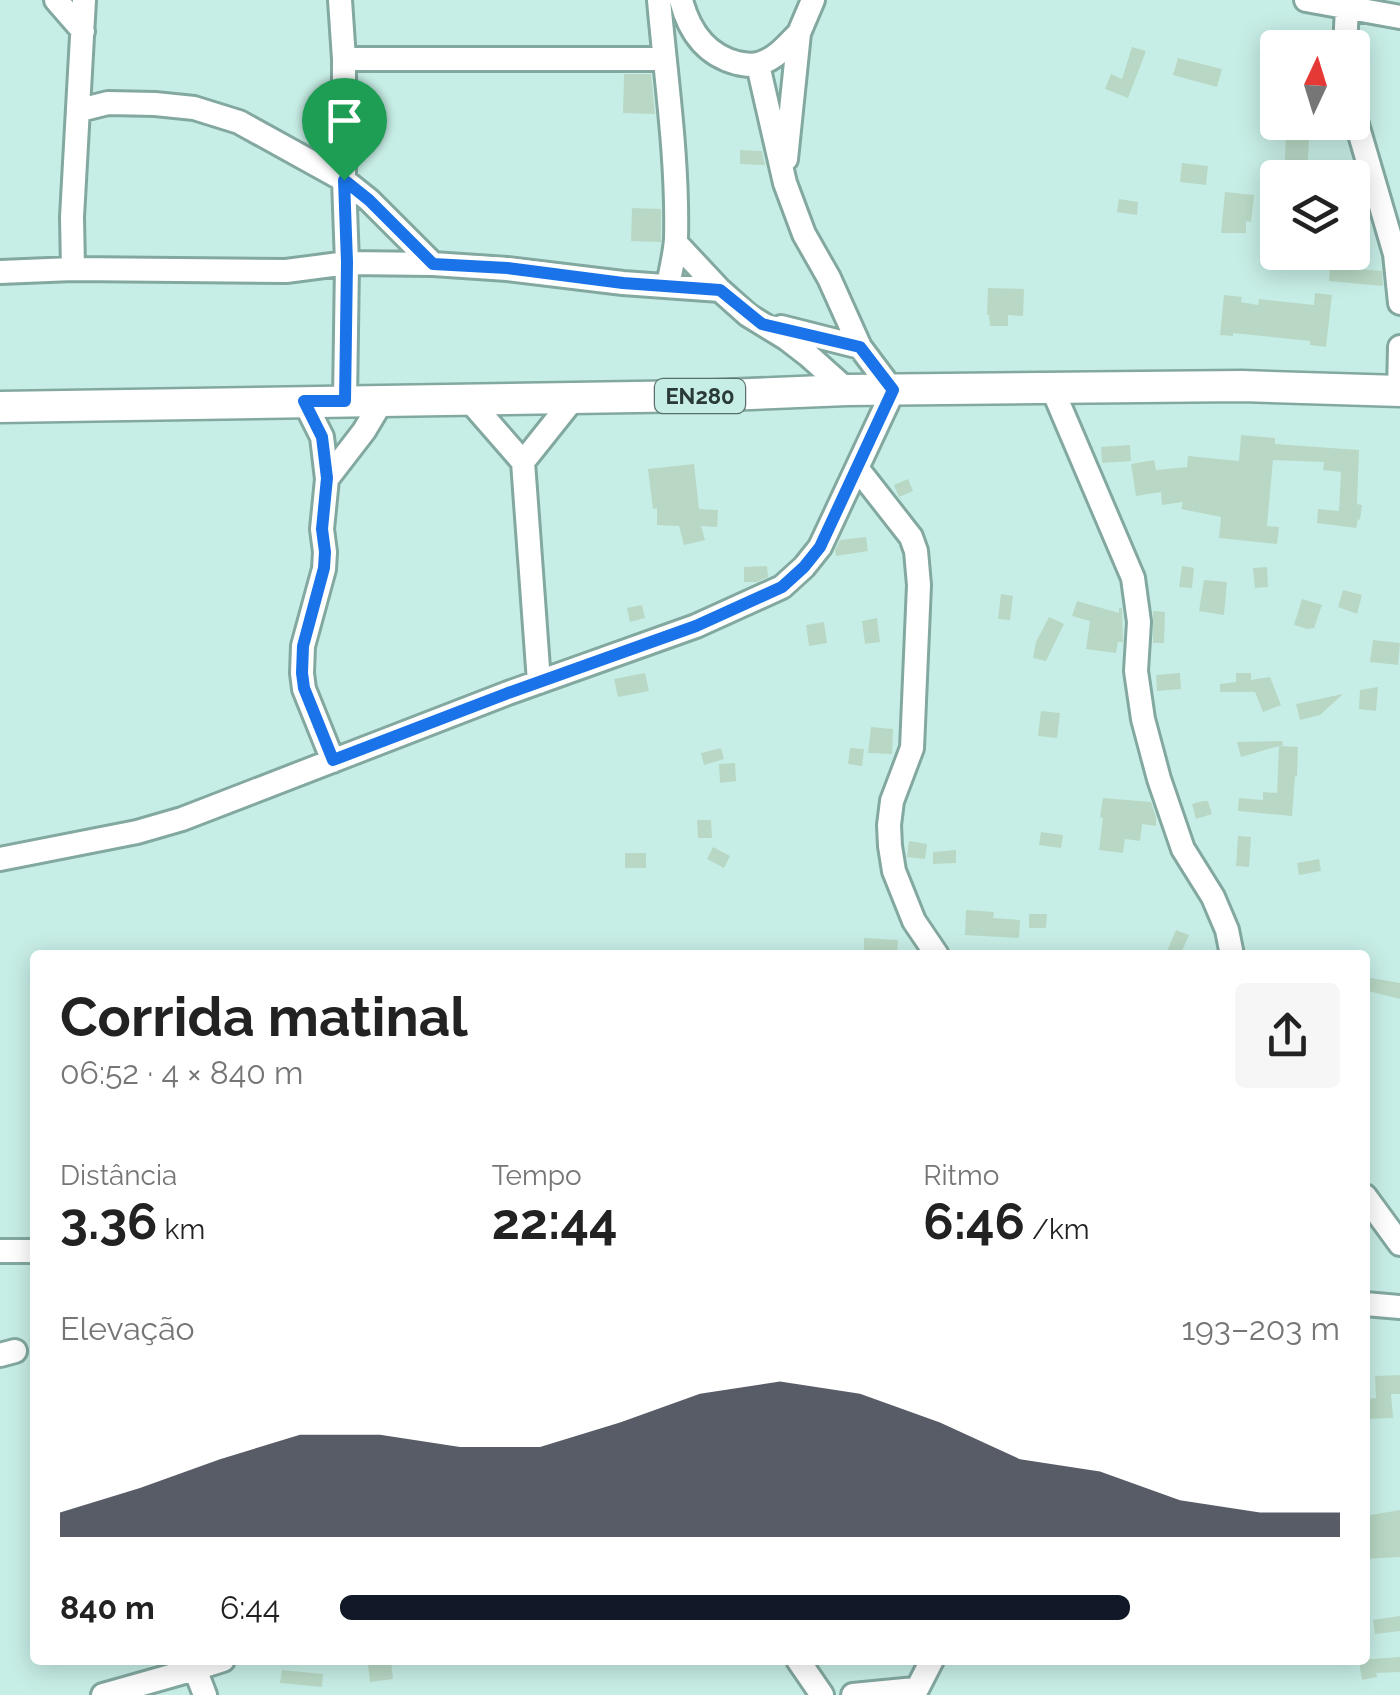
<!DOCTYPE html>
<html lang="pt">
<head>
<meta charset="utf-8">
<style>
  :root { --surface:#fff; --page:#f6f6f6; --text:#222; --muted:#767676; --accent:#111827 }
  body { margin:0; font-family:Raleway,sans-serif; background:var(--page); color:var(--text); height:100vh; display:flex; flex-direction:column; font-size:38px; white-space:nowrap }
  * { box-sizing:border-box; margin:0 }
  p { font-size:32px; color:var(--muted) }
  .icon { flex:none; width:55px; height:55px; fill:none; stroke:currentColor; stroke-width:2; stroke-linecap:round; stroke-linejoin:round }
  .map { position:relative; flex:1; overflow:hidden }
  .drawer { position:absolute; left:30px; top:950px; width:1340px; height:715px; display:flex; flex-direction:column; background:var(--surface); border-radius:10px; box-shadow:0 5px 25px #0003 }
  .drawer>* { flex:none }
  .needle { width:65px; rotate:4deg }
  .buttons { position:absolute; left:1260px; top:30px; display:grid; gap:20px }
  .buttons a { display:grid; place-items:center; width:110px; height:110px; border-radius:10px; background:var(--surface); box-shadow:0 5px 25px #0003; font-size:50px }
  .pin { position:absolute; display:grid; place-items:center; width:85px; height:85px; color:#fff; margin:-102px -42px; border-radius:50% 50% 50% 0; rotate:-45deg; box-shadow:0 0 10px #0007 }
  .pin .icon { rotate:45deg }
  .round { display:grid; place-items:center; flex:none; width:105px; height:105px; border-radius:10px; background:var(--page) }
  .head { display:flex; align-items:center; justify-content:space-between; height:170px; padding:0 30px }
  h1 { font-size:55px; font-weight:700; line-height:75px }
  .stats { display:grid; grid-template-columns:repeat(3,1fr); gap:15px; height:170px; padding:10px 30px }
  .stats div { display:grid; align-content:center }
  .stats b { font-size:50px; font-weight:700 }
  .stats small { font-size:28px; font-weight:400 }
  .stats p { font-size:28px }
  .chart { height:280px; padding:20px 30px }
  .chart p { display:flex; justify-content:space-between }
  .chart svg { width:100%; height:180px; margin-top:10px; fill:var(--accent); opacity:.7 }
  ul { padding:0 30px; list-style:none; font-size:32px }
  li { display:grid; grid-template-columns:160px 120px 1fr; align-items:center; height:75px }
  li i { height:25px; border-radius:12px; background:var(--accent) }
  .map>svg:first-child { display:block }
  .building { fill:#b8d8c5 }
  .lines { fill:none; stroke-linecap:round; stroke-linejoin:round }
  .minor-casing { stroke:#82a8a0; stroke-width:28 }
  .major-casing { stroke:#82a8a0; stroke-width:35 }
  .minor { stroke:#fff; stroke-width:22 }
  .major { stroke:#fff; stroke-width:30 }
  .route-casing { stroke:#fff; stroke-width:20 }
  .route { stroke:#1a73e8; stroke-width:12 }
  .labels { text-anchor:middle; stroke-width:8; stroke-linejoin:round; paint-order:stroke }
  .shield { fill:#c7eee6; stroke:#59706c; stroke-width:2.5 }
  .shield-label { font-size:22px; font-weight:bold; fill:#2a3a37 }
</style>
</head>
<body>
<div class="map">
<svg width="1400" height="1695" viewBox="0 0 1400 1695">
  <rect width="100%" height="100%" fill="#c7eee6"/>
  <path class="building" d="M1132,47L1146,51L1128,98L1105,89L1111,74L1122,79Z
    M1178,58L1222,69L1217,87L1173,75Z
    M624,74H651L655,114L623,113Z
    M1286,135L1309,138L1307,178H1284Z
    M740,150L762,151L765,165L740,164Z
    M1182,163L1208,166L1206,185L1180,182Z
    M1225,192L1254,195L1251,222L1246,221V233H1221Z
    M1119,199L1138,202L1137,215L1117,212Z
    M632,208L661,209V242L631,241Z
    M1298,252H1335L1334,265L1297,261Z
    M1330,267L1382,271L1383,286L1329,281Z
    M988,288L1024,289L1023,316L1008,315V326H990L989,315H987Z
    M1315,293L1332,295L1326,347L1310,345V341L1233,333V336L1220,335L1224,295L1242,297L1241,302L1258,305L1259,299L1314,305Z
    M1241,435L1275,438V444L1359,450L1357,504L1362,505L1360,520L1358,519L1356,528L1317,523L1318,509L1339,511L1341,472L1323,470L1324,462L1273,460L1267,526L1279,527L1277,544L1219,538L1221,517L1181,509L1183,502L1162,505L1161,492L1136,496L1131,464L1154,460L1156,470L1187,467L1188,456L1239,461Z
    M1130,445L1131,461L1102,463L1101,447Z
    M694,464L699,509L718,510L717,527L701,526L705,540L684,545L679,526L657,525V508L653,509L648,469Z
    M908,479L913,491L899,497L894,485Z
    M866,537L868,551L836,556L835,550L840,540Z
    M767,566L768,577L757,582H744V567Z
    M1182,566L1194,568L1192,588L1179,587Z
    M1267,567L1268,587L1255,588L1253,568Z
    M1204,580L1227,582L1224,615L1199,611Z
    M1343,590L1362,595L1357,614L1338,607Z
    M1001,594L1013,596L1010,620L998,619Z
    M1302,599L1322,605L1314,628L1307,629L1294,625Z
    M1077,601L1119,613V608H1122L1123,642H1118L1116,653L1086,649L1090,621L1072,616Z
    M642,605L645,618L630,622L627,608Z
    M1153,611L1165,612L1164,643H1153Z
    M1049,617L1064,624L1046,661L1033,658L1036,642Z
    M877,618L880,642L865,644L862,621Z
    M824,622L827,643L809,646L806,625Z
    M1373,640L1400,643L1398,665L1370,662Z
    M645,673L649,691L618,697L614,679Z
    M1180,673L1181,689L1157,691L1156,675Z
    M1236,673H1251V680L1270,677L1281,705L1263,712L1255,692H1220V684L1236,682Z
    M1378,687L1376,711L1359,709L1360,690Z
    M1343,694L1320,715L1300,720L1296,704Z
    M1041,711L1060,713L1057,738L1038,736Z
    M871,727L893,729L892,754L868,753Z
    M1282,741L1283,745L1280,746L1298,747L1297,776H1295L1292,816L1238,811L1239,798L1263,800V792L1277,793L1279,746L1241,757L1237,742Z
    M721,748L724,759L704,765L701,753Z
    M850,748L864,749L862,766L848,764Z
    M735,763L736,781L720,783L719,764Z
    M1103,798L1151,802L1156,817V826L1142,824L1140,841L1125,839L1123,853L1099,850L1103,818L1100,817Z
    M1203,801H1208L1212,814L1196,819L1192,804Z
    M697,820H711L712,838H698Z
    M1041,832L1063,835L1061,848L1039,845Z
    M1238,836L1251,837L1249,867L1236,866Z
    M909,841L927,844L925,859L907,857Z
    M713,847L730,856L724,868L707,859Z
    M956,850V863L933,864V852Z
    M625,853H646V868H625Z
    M1319,859L1321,871L1299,875L1297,863Z
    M966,910L994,912L993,918L1020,920L1019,938L965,935Z
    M1029,914H1047L1046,928H1029Z
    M1176,930L1189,935L1180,955L1167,951Z
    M864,938L898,940L897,955H864Z
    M1365,977L1400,983V999L1365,990Z
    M1400,1375V1394H1391L1393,1418L1367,1419L1366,1399L1376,1398L1375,1376Z
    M1400,1510V1557L1365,1559V1516Z
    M1400,1616V1631L1375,1634L1373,1620Z
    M1400,1657V1672L1376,1673L1377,1677L1362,1680L1359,1660Z
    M391,1662L393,1679L370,1682L368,1665Z
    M282,1670L323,1674L322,1687L280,1683Z"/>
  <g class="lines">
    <defs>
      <path id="minor" d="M56,0L83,31
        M340,0L344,59V180L347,263L345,401
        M659,0C666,80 678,159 676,239C675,254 671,270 668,285
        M681,0C689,31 706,55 737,63C746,65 753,66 761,63C777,58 788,44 799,33
        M1306,0L1400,17
        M1345,48L1347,7
        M344,59H664
        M1352,107L1395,254L1400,303
        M80,110L108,103L155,104L194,108L239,122L344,180L369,200L433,264
        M786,159L799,33L813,0
        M676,243L720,290
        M73,269L72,217L84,0
        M0,272L73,269L286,271L347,263L433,264L507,269L623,283L720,290L748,315L787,339L809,356L847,390
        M781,327L860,347
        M1052,388L1133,578L1139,622L1136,671L1143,719L1159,779L1183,849L1213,897L1227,930L1232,955
        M1399,391L1400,347
        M469,400L523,462L539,682
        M304,401L322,437L327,479L322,529L325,552L324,569L303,646L302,673L304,689L333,761
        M523,462L574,398
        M857,468L911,537L916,551L919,585L912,748L892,801L889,825L890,846L894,871L914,921L937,955
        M327,479L364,431L382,401
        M0,859L137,832L182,819L508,693L696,626L782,587L804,567L820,547L893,391L860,347L829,278L804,234L785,183L758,65
        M1365,1196L1400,1244
        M0,1251H35
        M1365,1304L1400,1307
        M0,1355L15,1351
        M798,1660L822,1695
        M103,1695L195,1669
        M205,1695L195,1669L223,1660
        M853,1695L915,1689
        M914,1695L932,1660"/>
      <path id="major" d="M0,407L700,396L847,390L1242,386L1400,391"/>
    </defs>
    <use href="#minor" class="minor-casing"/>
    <use href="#major" class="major-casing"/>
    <use href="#minor" class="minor"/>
    <use href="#major" class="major"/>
  </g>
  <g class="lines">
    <defs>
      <path id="route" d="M344,180L369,200L433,264L507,268L623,283L720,290L762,324L860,347L893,390L820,547L804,567L782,587L696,626L508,693L333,760L304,688L302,673L303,646L324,568L325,552L322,529L327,478L322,437L304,401H345L347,262Z"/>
    </defs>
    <use href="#route" class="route-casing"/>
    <use href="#route" class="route"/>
  </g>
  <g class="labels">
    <rect class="shield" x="655" y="379" width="90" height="34" rx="8"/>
    <g class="shield-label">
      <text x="700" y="404">EN280</text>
    </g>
  </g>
</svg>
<div class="buttons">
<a><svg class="needle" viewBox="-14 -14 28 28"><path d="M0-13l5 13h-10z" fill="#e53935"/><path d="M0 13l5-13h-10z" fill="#767676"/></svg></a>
<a><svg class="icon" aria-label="layers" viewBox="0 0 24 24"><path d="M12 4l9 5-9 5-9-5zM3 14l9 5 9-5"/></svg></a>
</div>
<div class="pin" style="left:344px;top:180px;background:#1e9e55"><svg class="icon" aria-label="arrive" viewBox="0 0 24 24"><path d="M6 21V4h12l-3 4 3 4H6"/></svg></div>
<section class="drawer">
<div class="head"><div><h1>Corrida matinal</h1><p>06:52 · 4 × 840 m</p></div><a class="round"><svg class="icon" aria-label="share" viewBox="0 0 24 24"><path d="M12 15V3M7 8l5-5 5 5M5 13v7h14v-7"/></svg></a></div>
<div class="stats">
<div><p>Distância</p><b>3.36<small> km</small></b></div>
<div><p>Tempo</p><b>22:44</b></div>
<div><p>Ritmo</p><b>6:46<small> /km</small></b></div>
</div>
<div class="chart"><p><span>Elevação</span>193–203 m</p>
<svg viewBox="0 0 160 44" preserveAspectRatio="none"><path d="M0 44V38L10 32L20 25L30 19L40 19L50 22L60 22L70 16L80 9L90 6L100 9L110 16L120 25L130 28L140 35L150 38L160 38V44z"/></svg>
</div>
<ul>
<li><b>840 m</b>6:44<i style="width:79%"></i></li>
</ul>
</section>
</div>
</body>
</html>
